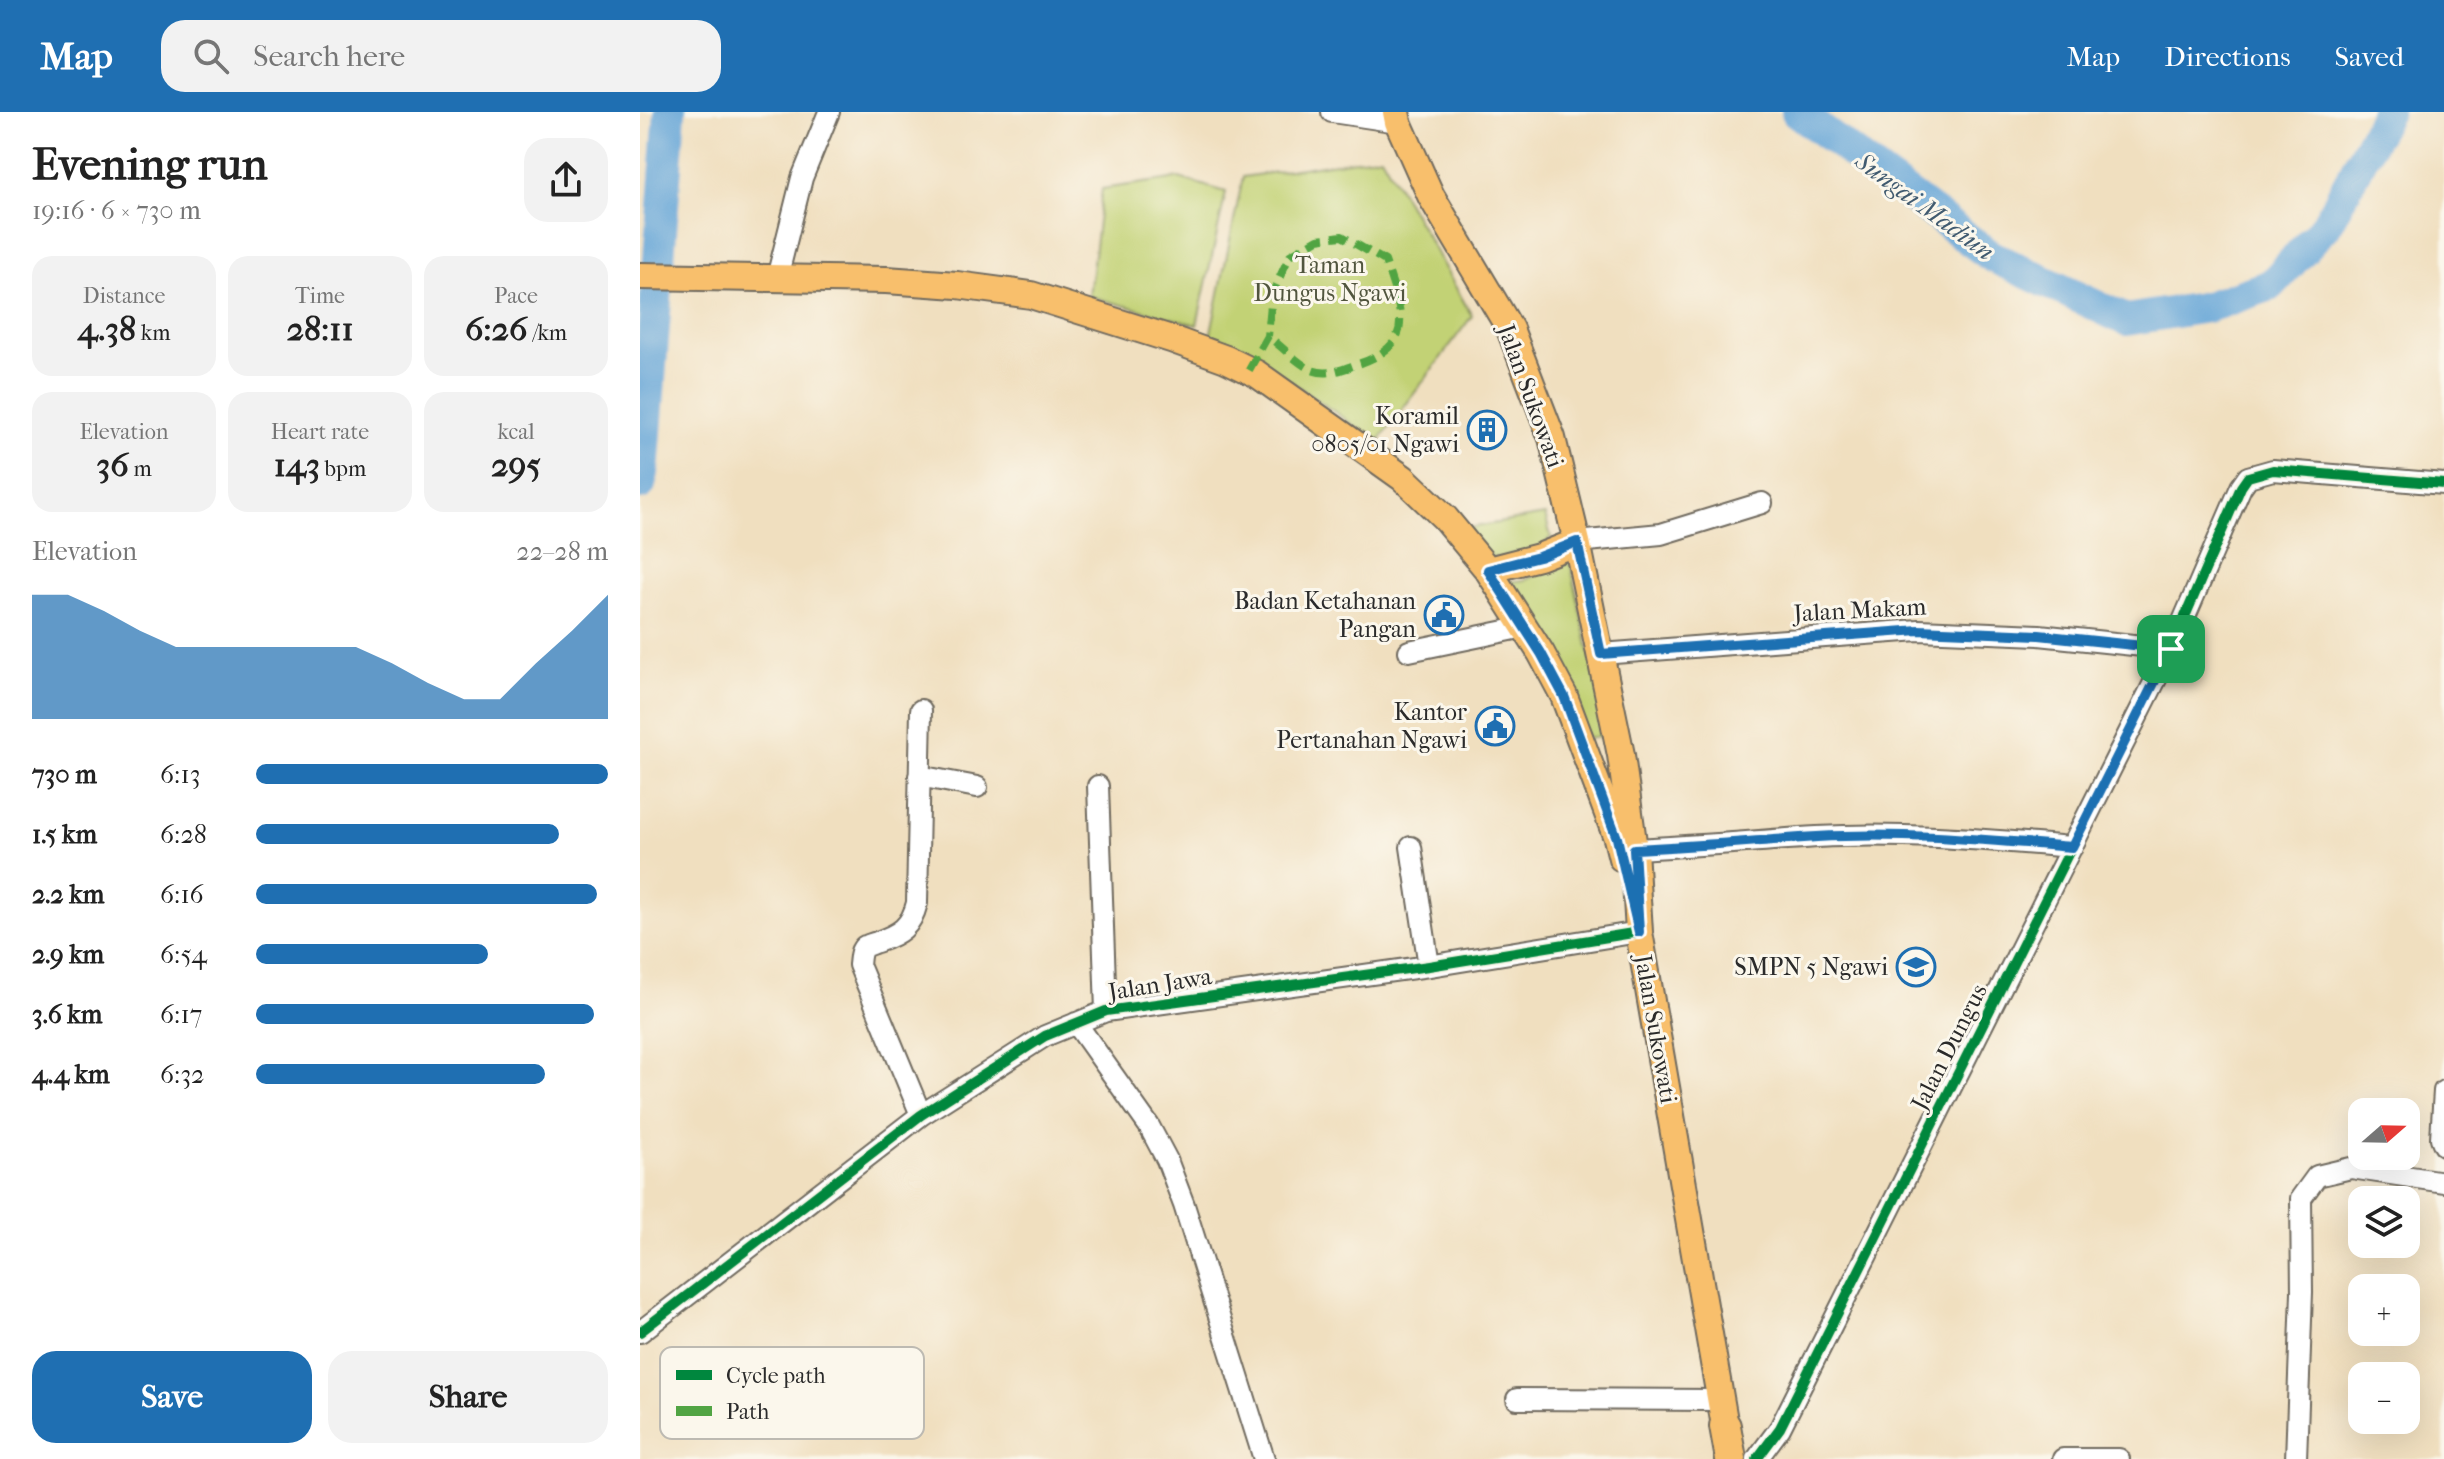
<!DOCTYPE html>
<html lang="en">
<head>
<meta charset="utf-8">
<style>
  :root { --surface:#fff; --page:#f2f2f2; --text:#222; --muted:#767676; --accent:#1f6fb2 }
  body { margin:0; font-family:"IM FELL French Canon",serif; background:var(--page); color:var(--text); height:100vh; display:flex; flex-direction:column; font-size:30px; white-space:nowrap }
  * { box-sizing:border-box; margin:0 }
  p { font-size:26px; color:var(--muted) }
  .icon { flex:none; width:44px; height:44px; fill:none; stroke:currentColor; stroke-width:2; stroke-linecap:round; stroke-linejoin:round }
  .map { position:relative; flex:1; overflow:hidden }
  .details { display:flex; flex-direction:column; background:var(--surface); width:640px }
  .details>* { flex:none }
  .needle { width:52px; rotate:70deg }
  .fabs { position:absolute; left:1708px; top:986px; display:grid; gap:16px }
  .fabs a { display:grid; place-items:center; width:72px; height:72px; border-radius:16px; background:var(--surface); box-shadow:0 8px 32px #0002; font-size:40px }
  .pin { position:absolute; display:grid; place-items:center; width:68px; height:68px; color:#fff; margin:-34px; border-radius:16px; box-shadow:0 4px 12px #0006 }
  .round { display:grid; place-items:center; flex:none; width:84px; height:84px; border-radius:24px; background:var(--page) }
  .head { display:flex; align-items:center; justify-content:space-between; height:136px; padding:0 32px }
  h1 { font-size:44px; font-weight:700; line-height:60px }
  .metrics { display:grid; grid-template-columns:repeat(3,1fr); gap:12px; height:136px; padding:8px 32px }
  .metrics div { display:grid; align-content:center; border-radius:20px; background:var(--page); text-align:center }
  .metrics b { font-size:34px; font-weight:700 }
  .metrics small { font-size:22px; font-weight:400 }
  .metrics p { font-size:22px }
  .chart { height:224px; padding:16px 32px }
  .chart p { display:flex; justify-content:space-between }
  .chart svg { width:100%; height:144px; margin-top:8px; fill:var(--accent); opacity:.7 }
  .button { display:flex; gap:16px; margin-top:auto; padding:16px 32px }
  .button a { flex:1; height:92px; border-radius:24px; background:var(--accent); color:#fff; font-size:32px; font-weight:700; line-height:92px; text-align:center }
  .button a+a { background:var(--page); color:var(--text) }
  ul { padding:0 32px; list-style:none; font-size:26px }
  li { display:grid; grid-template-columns:128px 96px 1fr; align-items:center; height:60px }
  li i { height:20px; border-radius:10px; background:var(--accent) }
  header { display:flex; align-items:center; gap:48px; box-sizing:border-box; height:112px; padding:0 40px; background:var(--accent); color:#fff }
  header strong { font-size:38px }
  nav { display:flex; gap:44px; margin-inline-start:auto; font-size:28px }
  .search { width:560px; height:72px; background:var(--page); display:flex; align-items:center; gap:20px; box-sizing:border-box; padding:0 28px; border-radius:24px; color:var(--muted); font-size:30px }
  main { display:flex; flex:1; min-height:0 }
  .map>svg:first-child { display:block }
  .green { fill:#c2d275; stroke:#767e50; stroke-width:2 }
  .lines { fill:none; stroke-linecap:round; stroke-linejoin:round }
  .river { stroke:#63a4d7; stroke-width:32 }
  .minor-casing { stroke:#706a5f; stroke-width:24 }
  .major-casing { stroke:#706a5f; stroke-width:30 }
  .highway-casing { stroke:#706a5f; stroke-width:34 }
  .minor { stroke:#fff; stroke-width:20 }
  .major { stroke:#f8bf6c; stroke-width:26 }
  .highway { stroke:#f8bf6c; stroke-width:30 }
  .quiet { stroke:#51a443; stroke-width:8; stroke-dasharray:16 8; stroke-linecap:butt }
  .cycleway-casing { stroke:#fbf7ec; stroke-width:15 }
  .cycleway { stroke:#00873e; stroke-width:10 }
  .route-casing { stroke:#fff; stroke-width:16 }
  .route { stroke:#1f6fb2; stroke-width:10 }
  .labels { text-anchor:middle; stroke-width:6; stroke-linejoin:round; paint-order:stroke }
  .park-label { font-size:24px; fill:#51553e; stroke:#fbf7ec }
  .street-label { font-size:24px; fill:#2b2b2b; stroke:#fbf7ec }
  .poi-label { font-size:24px; fill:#2b2b2b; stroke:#fbf7ec; text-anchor:end }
  .water-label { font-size:26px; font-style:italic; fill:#415b70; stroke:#fbf7ec }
  .key { fill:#fbf7ec; stroke:#bdbab2; stroke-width:2 }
  .key-label { font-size:22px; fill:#2b2b2b }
</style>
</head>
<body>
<header>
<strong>Map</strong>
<div class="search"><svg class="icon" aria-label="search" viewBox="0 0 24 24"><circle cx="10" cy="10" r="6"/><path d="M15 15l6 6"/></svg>Search here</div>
<nav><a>Map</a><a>Directions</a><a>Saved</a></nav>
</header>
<main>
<section class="details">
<div class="head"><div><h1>Evening run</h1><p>19:16 · 6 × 730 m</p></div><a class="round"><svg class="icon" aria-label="share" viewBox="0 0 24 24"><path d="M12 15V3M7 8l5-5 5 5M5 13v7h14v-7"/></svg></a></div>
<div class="metrics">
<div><p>Distance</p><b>4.38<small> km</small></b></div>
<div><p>Time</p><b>28:11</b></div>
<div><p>Pace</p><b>6:26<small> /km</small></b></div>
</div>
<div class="metrics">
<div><p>Elevation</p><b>36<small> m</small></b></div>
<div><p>Heart rate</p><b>143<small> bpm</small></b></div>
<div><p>kcal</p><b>295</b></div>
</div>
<div class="chart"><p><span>Elevation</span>22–28 m</p>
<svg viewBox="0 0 160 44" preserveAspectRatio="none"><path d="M0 44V6L10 6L20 11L30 17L40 22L50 22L60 22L70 22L80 22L90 22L100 27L110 33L120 38L130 38L140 27L150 17L160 6V44z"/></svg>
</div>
<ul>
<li><b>730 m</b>6:13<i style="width:100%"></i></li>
<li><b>1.5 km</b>6:28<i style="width:86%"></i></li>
<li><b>2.2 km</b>6:16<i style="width:97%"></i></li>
<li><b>2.9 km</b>6:54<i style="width:66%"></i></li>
<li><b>3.6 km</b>6:17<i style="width:96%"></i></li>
<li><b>4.4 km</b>6:32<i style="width:82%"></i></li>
</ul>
<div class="button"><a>Save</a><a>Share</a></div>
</section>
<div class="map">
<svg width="1804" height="1347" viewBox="0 0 1804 1347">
  <rect width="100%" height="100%" fill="#fbf7ec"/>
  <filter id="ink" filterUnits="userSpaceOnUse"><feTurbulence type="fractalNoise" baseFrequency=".0125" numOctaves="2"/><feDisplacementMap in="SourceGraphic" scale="16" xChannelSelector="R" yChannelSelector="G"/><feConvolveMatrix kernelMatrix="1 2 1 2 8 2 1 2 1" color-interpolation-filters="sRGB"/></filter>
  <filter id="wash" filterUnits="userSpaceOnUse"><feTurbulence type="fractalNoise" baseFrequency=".006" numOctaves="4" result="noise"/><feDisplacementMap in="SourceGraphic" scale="32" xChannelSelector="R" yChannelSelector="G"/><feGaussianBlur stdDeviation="1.8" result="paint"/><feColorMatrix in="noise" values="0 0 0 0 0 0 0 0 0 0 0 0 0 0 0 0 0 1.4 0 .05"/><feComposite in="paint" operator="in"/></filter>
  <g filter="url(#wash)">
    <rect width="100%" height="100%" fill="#f0dfbf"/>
    <path class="green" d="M741,44L832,204L738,330L617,246L570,225L603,65Z
      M539,66L586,80L557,213L449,184L462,77Z
      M905,403L911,425L902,435L857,446L843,443L828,416Z
      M930,450L967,623L948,626L867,470L884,468Z"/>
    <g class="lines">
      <path class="river" d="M1157,0L1351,144L1486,208L1567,195L1631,173L1686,113L1747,0
        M0,372L3,360L30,0"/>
    </g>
  </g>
  <g filter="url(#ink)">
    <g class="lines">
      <defs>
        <path id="minor" d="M692,0L758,10
          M137,166L162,66L189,0
          M937,430L1021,422L1122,391
          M769,539L885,515
          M961,542L1279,518L1399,523L1531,537
          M281,598L277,791C271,815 260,822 237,830C236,830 226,834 225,834C219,839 220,847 219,853L281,1003
          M279,664L337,675
          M458,674L466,899
          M771,735L789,854
          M994,737C1055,734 1116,729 1177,725C1262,720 1348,728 1432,735
          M436,911L509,1014L527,1048L544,1093L624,1347
          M1804,979L1801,1026L1804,1033
          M0,1220L281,1003L405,924L466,899L789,854L999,820
          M877,1287L1080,1288
          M1117,1347L1140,1316L1531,537L1601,375L1608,365L1633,358L1804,372
          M1423,1347H1479
          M1656,1347L1662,1180L1661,1086L1677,1064L1711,1056L1804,1070"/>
        <path id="major" d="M756,0L758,10L791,84L870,217L912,326L937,430L981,643L994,737L999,820L1085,1314
          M0,164L246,168L317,173L391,183L531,227L586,247L617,262L763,366L805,406L848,458L901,541L924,584L977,726L982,746
          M848,458L899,445L937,430"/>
        <path id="highway" d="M1085,1314L1091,1347"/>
      </defs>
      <use href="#minor" class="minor-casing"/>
      <use href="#major" class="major-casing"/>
      <use href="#highway" class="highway-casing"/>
      <use href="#minor" class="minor"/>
      <use href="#major" class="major"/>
      <use href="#highway" class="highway"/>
      <path class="quiet" d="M609,258L628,224C641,234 657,251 672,258C687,264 701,258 715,253C779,233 761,199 745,149L702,124L678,127L650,143L632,182L628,224"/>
      <defs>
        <path id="cycleway" d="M961,542L1279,518L1399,523L1531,537
          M0,1220L281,1003L405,924L466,899L789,854L999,820
          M1117,1347L1140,1316L1531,537L1601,375L1608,365L1633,358L1804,372"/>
      </defs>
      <use href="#cycleway" class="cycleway-casing"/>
      <use href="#cycleway" class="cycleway"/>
    </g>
  </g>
  <g class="lines" filter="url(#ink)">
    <defs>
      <path id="route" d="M937,430L961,542L1279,518L1399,523L1531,537L1432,735C1348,728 1262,720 1177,725C1116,729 1055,734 994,737L999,820L977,726L924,584L901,541L848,458L899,445Z"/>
    </defs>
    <use href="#route" class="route-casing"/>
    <use href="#route" class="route"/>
  </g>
  <defs>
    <symbol id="building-ring" viewBox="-11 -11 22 22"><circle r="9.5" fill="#fbf7ec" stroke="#1f6fb2" stroke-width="1.5"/><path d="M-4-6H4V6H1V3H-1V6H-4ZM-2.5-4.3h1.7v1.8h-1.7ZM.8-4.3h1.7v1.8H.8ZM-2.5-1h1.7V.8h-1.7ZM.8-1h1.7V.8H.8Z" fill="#1f6fb2"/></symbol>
    <symbol id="civic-ring" viewBox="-11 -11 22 22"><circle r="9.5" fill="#fbf7ec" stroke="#1f6fb2" stroke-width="1.5"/><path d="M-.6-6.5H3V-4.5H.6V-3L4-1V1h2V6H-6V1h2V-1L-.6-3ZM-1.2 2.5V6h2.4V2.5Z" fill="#1f6fb2"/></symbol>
    <symbol id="school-ring" viewBox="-11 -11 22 22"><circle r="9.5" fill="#fbf7ec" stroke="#1f6fb2" stroke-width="1.5"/><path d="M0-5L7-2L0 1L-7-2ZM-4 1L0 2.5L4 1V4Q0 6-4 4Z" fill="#1f6fb2"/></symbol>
  </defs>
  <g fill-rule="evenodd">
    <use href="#building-ring" x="825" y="296" width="44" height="44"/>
    <use href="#civic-ring" x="782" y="481" width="44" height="44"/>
    <use href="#civic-ring" x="833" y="592" width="44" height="44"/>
    <use href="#school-ring" x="1254" y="833" width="44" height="44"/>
  </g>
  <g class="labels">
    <g class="park-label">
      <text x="690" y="161">Taman<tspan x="690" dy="28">Dungus Ngawi</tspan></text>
    </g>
    <g class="street-label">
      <text transform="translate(891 284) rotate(70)" y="8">Jalan Sukowati</text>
      <text transform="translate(1220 498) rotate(-3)" y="8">Jalan Makam</text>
      <text transform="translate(520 872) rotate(-9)" y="8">Jalan Jawa</text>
      <text transform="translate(1016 917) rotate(80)" y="8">Jalan Sukowati</text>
      <text transform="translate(1309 935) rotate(-63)" y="8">Jalan Dungus</text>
    </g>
    <g class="poi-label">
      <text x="819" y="312">Koramil<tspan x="819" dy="28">0805/01 Ngawi</tspan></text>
      <text x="776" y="497">Badan Ketahanan<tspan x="776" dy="28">Pangan</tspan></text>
      <text x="827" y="608">Kantor<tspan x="827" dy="28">Pertanahan Ngawi</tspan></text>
      <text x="1248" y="863">SMPN 5 Ngawi</text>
    </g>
    <g class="water-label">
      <text transform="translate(1285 94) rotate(36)" y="9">Sungai Madiun</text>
    </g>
  </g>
  <rect x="20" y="1235" width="264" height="92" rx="12" class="key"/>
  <rect x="36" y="1258" width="36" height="10" fill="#00873e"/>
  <rect x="36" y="1294" width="36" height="10" fill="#51a443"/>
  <g class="key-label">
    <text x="86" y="1271">Cycle path</text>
    <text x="86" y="1307">Path</text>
  </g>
</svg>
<div class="fabs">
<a><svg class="needle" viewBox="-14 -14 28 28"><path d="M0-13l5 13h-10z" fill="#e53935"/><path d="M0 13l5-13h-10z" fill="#767676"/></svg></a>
<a><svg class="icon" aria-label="layers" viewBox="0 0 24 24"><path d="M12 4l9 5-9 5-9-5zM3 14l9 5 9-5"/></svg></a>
<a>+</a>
<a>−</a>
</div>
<div class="pin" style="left:1531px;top:537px;background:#1e9e55"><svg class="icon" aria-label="arrive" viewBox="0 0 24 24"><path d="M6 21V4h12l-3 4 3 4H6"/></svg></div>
</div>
</main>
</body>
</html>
